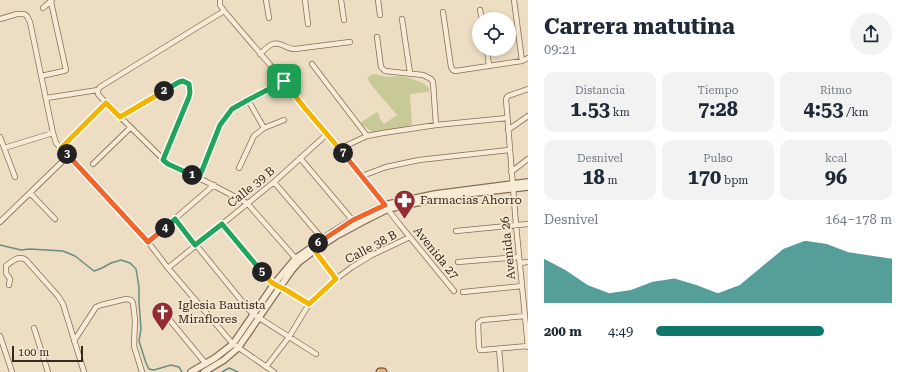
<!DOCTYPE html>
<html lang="es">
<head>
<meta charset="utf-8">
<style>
  :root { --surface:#fff; --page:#f2f2f3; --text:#1f2937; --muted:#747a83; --accent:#0f766e }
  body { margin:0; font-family:"Roboto Serif",serif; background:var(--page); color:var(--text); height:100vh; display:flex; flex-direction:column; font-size:15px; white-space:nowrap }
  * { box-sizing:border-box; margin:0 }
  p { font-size:13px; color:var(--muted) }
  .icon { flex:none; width:22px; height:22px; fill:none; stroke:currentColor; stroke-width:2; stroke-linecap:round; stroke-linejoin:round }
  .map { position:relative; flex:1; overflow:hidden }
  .side { display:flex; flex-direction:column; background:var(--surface); width:380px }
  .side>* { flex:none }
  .fabs { position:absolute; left:472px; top:12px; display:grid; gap:8px }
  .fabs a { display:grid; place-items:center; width:44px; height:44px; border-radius:50%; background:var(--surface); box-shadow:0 2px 6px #0003; font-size:20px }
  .scale { position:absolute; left:12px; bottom:10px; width:71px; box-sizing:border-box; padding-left:4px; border:2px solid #36281d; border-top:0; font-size:11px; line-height:14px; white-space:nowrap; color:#36281d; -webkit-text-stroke:3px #f4e8d1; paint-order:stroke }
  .pin { position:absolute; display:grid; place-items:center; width:34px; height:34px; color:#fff; margin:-17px; border-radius:8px; box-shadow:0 2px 6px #0006 }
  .km { position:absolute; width:20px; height:20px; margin:-10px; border-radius:50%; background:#222; color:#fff; font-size:11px; line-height:20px; text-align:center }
  .round { display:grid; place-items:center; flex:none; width:42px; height:42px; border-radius:21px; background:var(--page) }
  .summary { display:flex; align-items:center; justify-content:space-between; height:68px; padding:0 16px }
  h1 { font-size:22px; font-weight:700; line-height:30px }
  .metrics { display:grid; grid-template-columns:repeat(3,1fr); gap:6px; height:68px; padding:4px 16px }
  .metrics div { display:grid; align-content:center; border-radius:10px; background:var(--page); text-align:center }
  .metrics b { font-size:20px; font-weight:700 }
  .metrics small { font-size:11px; font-weight:400 }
  .metrics p { font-size:11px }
  .chart { height:112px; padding:8px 16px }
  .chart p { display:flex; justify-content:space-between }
  .chart svg { width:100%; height:72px; margin-top:4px; fill:var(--accent); opacity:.7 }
  ul { padding:0 16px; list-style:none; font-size:13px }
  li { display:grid; grid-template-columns:64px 48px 1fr; align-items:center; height:30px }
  li i { height:10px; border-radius:5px; background:var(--accent) }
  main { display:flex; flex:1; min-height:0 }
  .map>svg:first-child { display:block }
  .green { fill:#c7ca96 }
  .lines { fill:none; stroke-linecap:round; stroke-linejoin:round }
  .stream { stroke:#6b8d82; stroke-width:1.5 }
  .minor-casing { stroke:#866e5a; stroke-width:6 }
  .tertiary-casing { stroke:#866e5a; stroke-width:8 }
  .trunk-casing { stroke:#533d2e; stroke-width:9 }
  .minor { stroke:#f8ebd5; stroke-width:4.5 }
  .tertiary { stroke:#f8ebd5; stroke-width:5.5 }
  .trunk { stroke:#e4b377; stroke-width:7 }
  .split-1-casing { stroke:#fff; stroke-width:8 }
  .split-2-casing { stroke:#fff; stroke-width:8 }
  .split-3-casing { stroke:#fff; stroke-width:8 }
  .split-4-casing { stroke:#fff; stroke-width:8 }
  .split-5-casing { stroke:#fff; stroke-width:8 }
  .split-6-casing { stroke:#fff; stroke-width:8 }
  .split-7-casing { stroke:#fff; stroke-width:8 }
  .split-8-casing { stroke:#fff; stroke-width:8 }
  .split-1 { stroke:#22a559; stroke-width:5 }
  .split-2 { stroke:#22a559; stroke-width:5 }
  .split-3 { stroke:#f5b400; stroke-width:5 }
  .split-4 { stroke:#f0652b; stroke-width:5 }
  .split-5 { stroke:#22a559; stroke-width:5 }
  .split-6 { stroke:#f5b400; stroke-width:5 }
  .split-7 { stroke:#f0652b; stroke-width:5 }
  .split-8 { stroke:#f5b400; stroke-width:5 }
  .labels { text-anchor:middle; stroke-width:3.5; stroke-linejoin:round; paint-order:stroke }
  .street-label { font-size:12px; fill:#36281d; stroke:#f4e8d1 }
  .poi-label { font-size:12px; fill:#36281d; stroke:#f4e8d1; text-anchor:start }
</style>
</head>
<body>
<main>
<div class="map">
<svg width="528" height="372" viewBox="0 0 528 372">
  <rect width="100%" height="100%" fill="#edddc2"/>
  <path class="green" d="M373,74L387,77L396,76L406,77L423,83L429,88V92L410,94L412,125L409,127L374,133L360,123L377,112L380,116L379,117L384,124L397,115L373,87L367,78Z"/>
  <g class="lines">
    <path class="stream" d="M0,245L21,250L30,249L63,251L75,256L94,271L102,268L111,263L121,260L130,263L136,269L139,287V302L141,329L139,341L146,363L149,369L154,370L171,365L179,367L182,372
      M222,372L229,368L238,372"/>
    <defs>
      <path id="minor" d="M220,0V5L224,11L284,81L303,106L362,176L400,225L454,291
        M266,0L269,18
        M305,0L308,24
        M341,0L344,20
        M378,0L380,15
        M514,0L522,61
        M43,8L52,0
        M480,10L482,19
        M443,12L451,67L453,70L455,71L522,61L528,58
        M0,19L17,14H24L27,16L30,22L53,133L56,143L148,242L168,268L233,344L274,372
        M402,19L410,73
        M377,37L381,67L385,71L423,75L431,79L433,82L436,125
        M487,49L489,66
        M260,54C267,48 272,40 282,45C287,47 290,49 295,49L350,42
        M312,64L367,136
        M41,76L64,71L66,70L51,2
        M528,89L508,96L506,99L516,225L528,347
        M98,90V94L105,102L168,164L199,178L247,203L297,260
        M46,98L98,90L100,87L224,11
        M248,100L264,128
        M120,117L179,82L183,81L189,84L190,92L189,97L163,160
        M508,130L528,116
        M0,137L15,177
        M4,148L53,133
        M61,148L106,103
        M339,149L367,136L383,133L436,125L507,118
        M300,158L354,222
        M93,164L130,128
        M239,168L254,136L264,128L284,120
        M511,172L528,159
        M362,176L386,167L419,160L509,150
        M199,178L220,125L232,109L248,100L284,81
        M274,182L325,242
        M30,193L55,219
        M175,219L249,310L253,314L316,354
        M0,222L68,156
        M222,224L270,281L274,284L286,290L309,304
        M456,231L528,224
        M148,242L214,185
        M313,248L336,279
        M458,262L519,257
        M520,263L528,262
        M168,268L274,182L327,134
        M9,285L10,279L6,273V266C12,261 19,255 26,260L58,296L63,304L84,372
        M463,292L522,286
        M159,307L206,364
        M525,316L482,320L478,323L479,347L480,350H483L528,346
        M34,328L48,372
        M0,336L12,372
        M74,341L96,307L101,305L126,299L131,300L133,303L135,320L134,346L142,372
        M499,349L501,372
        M266,367L289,337L309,304L336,279L352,267L372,255L410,237"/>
      <path id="tertiary" d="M191,372L215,358L233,344L274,284L295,259L332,233L353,220L385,205L397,202L435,194L528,182
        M204,372L224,360L238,348L280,287L292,270L299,262L315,250L338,235L364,221L388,209L449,196L528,187"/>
      <path id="trunk" d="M380,372H383"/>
    </defs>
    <use href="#minor" class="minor-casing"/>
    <use href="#tertiary" class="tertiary-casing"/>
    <use href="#trunk" class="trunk-casing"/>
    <use href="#minor" class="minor"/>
    <use href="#tertiary" class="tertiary"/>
    <use href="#trunk" class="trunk"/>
  </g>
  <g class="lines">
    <defs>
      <path id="split-1" d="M192,175L199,178L220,125L232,109L248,100L284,81"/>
      <path id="split-2" d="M164,91L179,82L183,81L189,84L190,92L189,97L163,160L168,164L192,175"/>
      <path id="split-3" d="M67,154L61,148L106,103L120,117L164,91"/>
      <path id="split-4" d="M67,154L148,242L165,228"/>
      <path id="split-5" d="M165,228L175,219L195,245L222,224L262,272"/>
      <path id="split-6" d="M262,272L270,281L274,284L286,290L309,304L336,279L312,247L318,243"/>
      <path id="split-7" d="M318,243L353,220L385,205L343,153"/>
      <path id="split-8" d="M284,81L303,106L343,153"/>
    </defs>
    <use href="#split-1" class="split-1-casing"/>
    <use href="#split-2" class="split-2-casing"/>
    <use href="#split-3" class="split-3-casing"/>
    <use href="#split-4" class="split-4-casing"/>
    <use href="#split-5" class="split-5-casing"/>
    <use href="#split-6" class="split-6-casing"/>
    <use href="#split-7" class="split-7-casing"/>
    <use href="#split-8" class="split-8-casing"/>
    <use href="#split-1" class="split-1"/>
    <use href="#split-2" class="split-2"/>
    <use href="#split-3" class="split-3"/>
    <use href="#split-4" class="split-4"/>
    <use href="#split-5" class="split-5"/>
    <use href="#split-6" class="split-6"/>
    <use href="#split-7" class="split-7"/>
    <use href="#split-8" class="split-8"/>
  </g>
  <defs>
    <symbol id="pharmacy-pin" viewBox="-11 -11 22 30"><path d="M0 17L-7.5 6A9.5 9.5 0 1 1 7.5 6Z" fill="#932b33" stroke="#f4e8d1"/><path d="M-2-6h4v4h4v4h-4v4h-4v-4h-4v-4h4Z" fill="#fff"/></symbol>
    <symbol id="church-pin" viewBox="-11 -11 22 30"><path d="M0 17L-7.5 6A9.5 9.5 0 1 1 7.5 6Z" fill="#932b33" stroke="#f4e8d1"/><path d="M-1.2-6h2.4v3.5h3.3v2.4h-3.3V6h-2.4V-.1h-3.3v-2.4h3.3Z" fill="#fff"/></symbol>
  </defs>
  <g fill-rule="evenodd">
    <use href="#pharmacy-pin" x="392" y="188" width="25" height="34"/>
    <use href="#church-pin" x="150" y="300" width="25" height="34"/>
  </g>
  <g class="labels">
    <g class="street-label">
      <text transform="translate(251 187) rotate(-39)" y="4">Calle 39 B</text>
      <text transform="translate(371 247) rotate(-28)" y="4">Calle 38 B</text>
      <text transform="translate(508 248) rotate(-96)" y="4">Avenida 26</text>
      <text transform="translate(436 253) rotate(51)" y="4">Avenida 27</text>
    </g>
    <g class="poi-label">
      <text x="420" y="204">Farmacias Ahorro</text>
      <text x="178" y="309">Iglesia Bautista<tspan x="178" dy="14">Miraflores</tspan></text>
    </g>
  </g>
</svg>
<div class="fabs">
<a><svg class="icon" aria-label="locate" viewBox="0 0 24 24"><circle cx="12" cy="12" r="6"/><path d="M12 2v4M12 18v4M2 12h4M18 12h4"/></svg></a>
</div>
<div class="scale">100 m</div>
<div class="pin" style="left:284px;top:81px;background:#1e9e55"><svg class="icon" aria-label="arrive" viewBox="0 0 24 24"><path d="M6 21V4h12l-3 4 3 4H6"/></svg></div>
<b class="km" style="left:192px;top:175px">1</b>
<b class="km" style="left:164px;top:91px">2</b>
<b class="km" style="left:67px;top:154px">3</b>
<b class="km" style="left:165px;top:228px">4</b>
<b class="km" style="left:262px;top:272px">5</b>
<b class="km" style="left:318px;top:243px">6</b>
<b class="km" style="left:343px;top:153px">7</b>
</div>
<section class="side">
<div class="summary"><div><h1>Carrera matutina</h1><p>09:21</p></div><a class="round"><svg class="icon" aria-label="share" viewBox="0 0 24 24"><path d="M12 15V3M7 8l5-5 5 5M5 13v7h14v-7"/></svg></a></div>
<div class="metrics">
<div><p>Distancia</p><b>1.53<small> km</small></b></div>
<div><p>Tiempo</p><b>7:28</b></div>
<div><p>Ritmo</p><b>4:53<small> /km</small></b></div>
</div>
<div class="metrics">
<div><p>Desnivel</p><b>18<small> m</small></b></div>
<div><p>Pulso</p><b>170<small> bpm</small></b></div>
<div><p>kcal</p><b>96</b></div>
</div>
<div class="chart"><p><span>Desnivel</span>164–178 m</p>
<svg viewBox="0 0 160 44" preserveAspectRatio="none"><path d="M0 44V17L10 24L20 33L30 38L40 36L50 31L60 29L70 33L80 38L90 33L100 22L110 11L120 6L130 8L140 13L150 15L160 17V44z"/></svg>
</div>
<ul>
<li><b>200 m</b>4:49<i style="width:71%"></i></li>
</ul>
</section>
</main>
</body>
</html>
